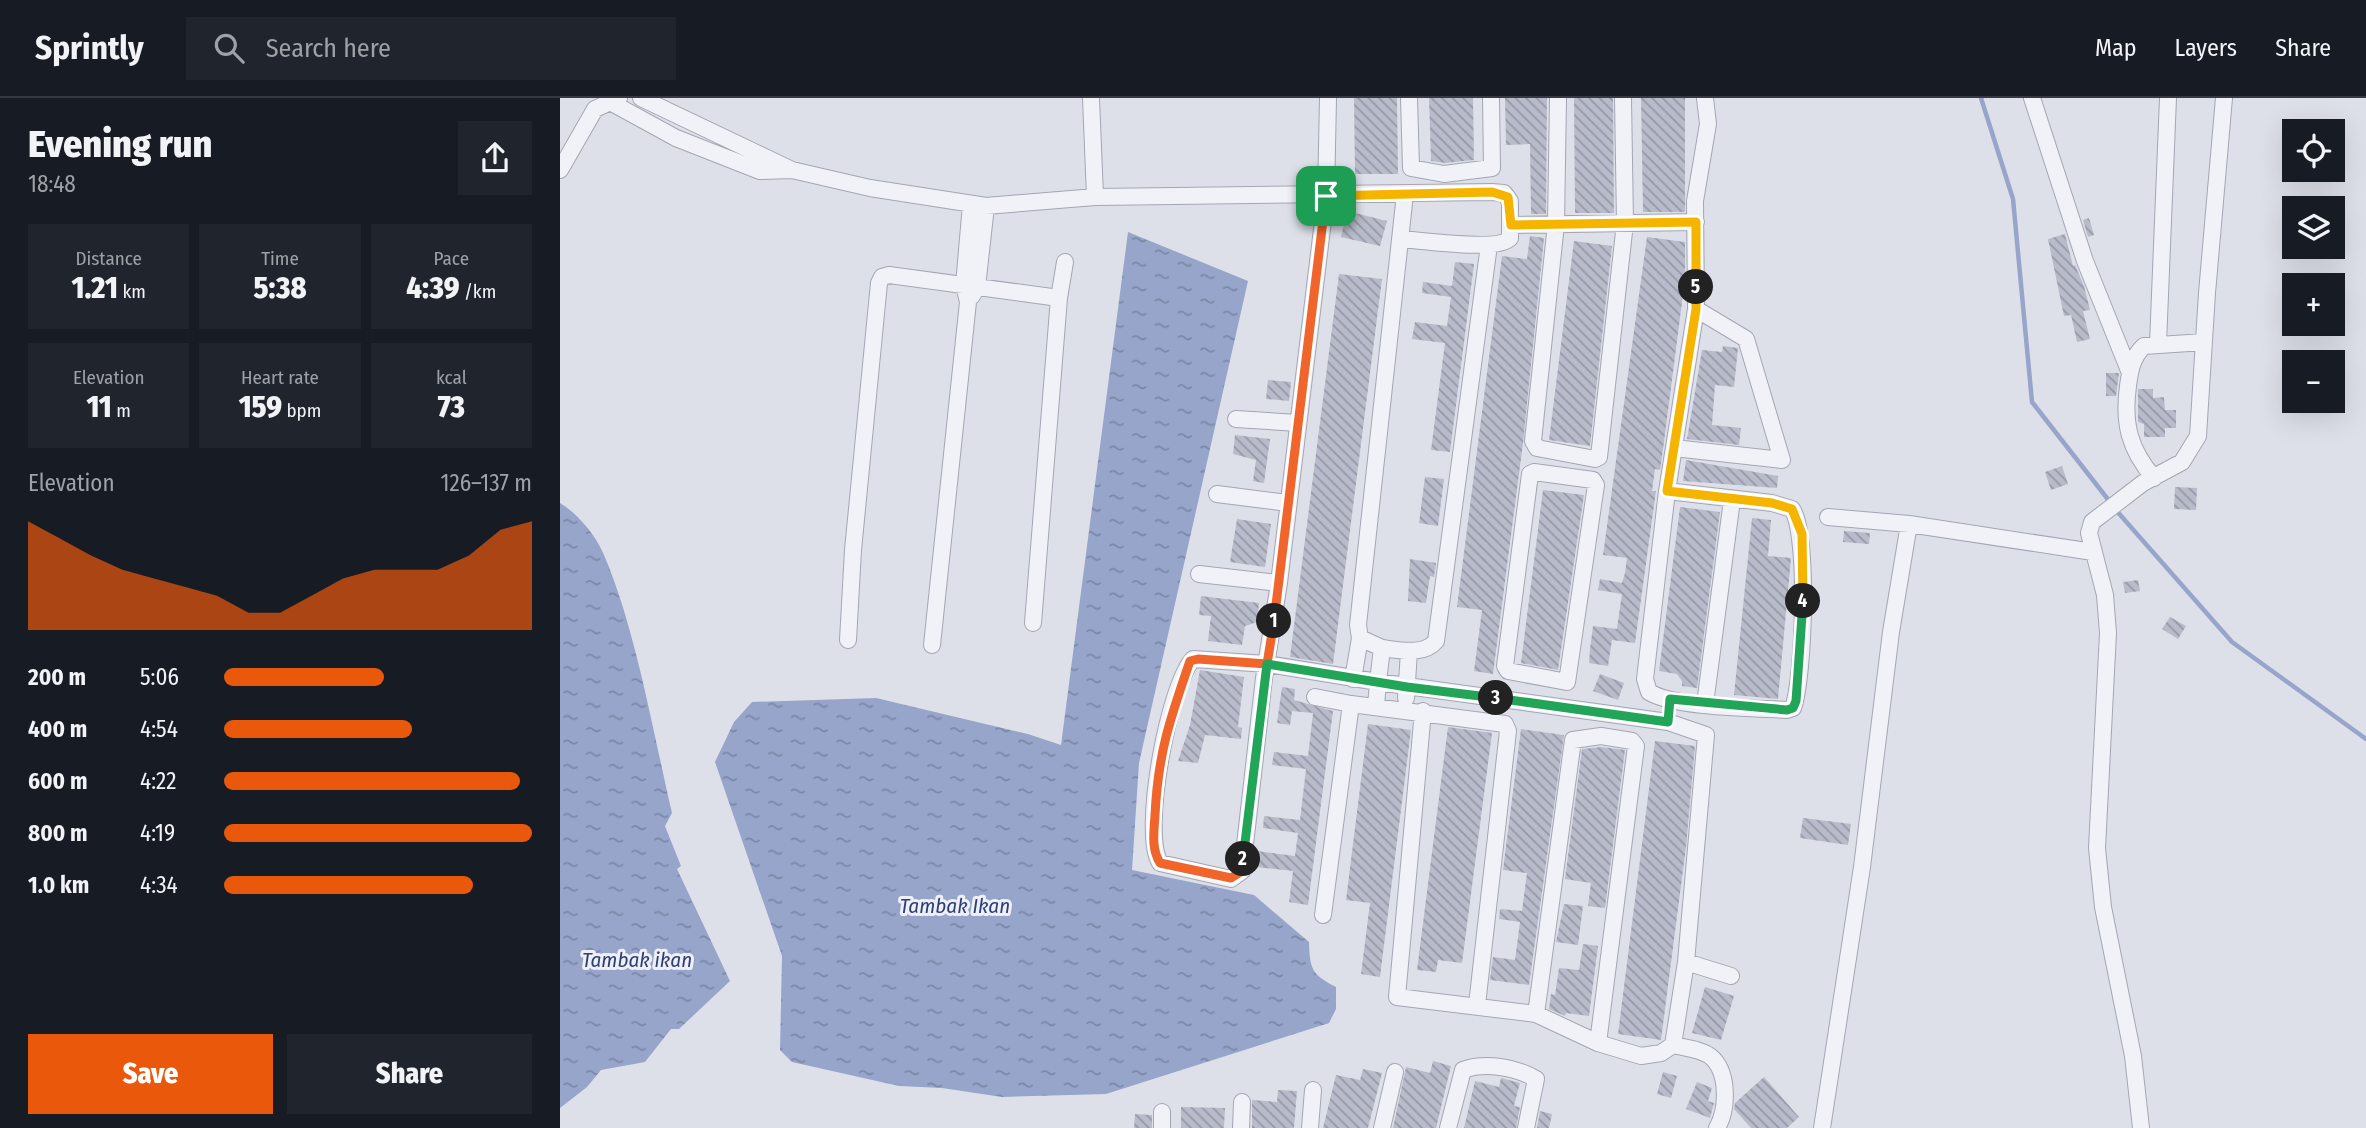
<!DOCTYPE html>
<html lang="en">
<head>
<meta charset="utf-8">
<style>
  :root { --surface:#171b24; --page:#20242c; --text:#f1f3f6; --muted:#9ea1a6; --line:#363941; --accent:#ea580c }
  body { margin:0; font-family:"Fira Sans Condensed",sans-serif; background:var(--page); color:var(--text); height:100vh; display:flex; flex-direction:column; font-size:26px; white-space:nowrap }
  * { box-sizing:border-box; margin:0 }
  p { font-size:23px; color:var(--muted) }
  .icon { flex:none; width:38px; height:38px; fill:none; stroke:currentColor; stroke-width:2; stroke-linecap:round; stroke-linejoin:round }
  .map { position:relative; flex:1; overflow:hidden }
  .drawer { display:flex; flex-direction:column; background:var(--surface); width:560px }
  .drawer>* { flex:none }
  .buttons { position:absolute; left:1722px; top:21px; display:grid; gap:14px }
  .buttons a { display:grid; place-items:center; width:63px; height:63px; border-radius:0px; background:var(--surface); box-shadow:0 7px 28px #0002; font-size:35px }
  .pin { position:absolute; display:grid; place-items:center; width:60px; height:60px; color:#fff; margin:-30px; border-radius:14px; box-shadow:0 4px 10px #0006 }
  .km { position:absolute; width:35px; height:35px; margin:-18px; border-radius:50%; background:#222; color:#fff; font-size:19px; line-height:35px; text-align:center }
  .round { display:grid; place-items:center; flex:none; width:74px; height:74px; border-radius:0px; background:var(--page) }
  .overview { display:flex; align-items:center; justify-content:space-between; height:119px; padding:0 28px }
  h1 { font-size:38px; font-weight:800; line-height:52px }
  .metrics { display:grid; grid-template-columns:repeat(3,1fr); gap:10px; height:119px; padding:7px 28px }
  .metrics div { display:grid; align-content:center; border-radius:0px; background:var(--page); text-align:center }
  .metrics b { font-size:30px; font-weight:800 }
  .metrics small { font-size:19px; font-weight:400 }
  .metrics p { font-size:19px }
  .chart { height:196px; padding:14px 28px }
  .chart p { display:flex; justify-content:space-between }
  .chart svg { width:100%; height:126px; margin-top:7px; fill:var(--accent); opacity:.7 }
  .cta { display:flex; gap:14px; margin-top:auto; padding:14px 28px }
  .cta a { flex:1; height:80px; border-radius:0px; background:var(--accent); color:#fff; font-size:28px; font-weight:800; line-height:80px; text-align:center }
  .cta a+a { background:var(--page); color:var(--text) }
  ul { padding:0 28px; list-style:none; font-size:23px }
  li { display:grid; grid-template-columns:112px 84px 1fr; align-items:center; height:52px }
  li i { height:18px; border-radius:9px; background:var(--accent) }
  header { display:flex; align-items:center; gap:42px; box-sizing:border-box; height:98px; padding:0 35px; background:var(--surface); border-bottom:2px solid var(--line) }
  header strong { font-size:33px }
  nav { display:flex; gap:38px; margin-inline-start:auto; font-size:24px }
  .search { width:490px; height:63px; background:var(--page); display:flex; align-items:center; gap:18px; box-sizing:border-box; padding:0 24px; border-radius:0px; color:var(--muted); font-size:26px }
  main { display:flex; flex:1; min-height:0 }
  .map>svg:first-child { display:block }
  .water { fill:url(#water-ripples) }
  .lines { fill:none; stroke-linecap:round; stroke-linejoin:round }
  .stream { stroke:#97a5cb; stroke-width:4.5 }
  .building { fill:url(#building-back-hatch) }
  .minor-casing { stroke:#a3a6b3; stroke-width:18 }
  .minor { stroke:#f1f2f7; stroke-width:16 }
  .split-1-casing { stroke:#fff; stroke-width:14 }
  .split-2-casing { stroke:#fff; stroke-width:14 }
  .split-3-casing { stroke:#fff; stroke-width:14 }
  .split-4-casing { stroke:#fff; stroke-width:14 }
  .split-5-casing { stroke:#fff; stroke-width:14 }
  .split-6-casing { stroke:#fff; stroke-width:14 }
  .split-1 { stroke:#f0652b; stroke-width:9 }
  .split-2 { stroke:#f0652b; stroke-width:9 }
  .split-3 { stroke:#22a559; stroke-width:9 }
  .split-4 { stroke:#22a559; stroke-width:9 }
  .split-5 { stroke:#f5b400; stroke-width:9 }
  .split-6 { stroke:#f5b400; stroke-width:9 }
  .labels { text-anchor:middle; stroke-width:6; stroke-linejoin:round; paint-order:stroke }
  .water-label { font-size:21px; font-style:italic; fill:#2e3f77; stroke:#eef0f6 }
</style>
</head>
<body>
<header>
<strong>Sprintly</strong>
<div class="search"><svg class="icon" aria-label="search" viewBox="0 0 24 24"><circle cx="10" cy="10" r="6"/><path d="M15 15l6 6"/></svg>Search here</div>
<nav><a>Map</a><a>Layers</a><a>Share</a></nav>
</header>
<main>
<section class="drawer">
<div class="overview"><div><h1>Evening run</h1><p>18:48</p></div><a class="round"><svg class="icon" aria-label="share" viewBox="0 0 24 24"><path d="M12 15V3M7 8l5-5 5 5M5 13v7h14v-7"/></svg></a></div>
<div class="metrics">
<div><p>Distance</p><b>1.21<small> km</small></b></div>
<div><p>Time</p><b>5:38</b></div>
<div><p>Pace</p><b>4:39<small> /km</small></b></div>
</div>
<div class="metrics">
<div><p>Elevation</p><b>11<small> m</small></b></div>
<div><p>Heart rate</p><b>159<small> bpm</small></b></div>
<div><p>kcal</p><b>73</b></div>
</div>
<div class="chart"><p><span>Elevation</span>126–137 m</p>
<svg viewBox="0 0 160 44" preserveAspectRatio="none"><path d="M0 44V6L10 12L20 18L30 23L40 26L50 29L60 32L70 38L80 38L90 32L100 26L110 23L120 23L130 23L140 18L150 9L160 6V44z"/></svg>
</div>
<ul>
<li><b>200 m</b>5:06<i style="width:52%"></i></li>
<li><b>400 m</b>4:54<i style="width:61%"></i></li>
<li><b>600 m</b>4:22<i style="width:96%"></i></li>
<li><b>800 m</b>4:19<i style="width:100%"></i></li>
<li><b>1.0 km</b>4:34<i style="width:81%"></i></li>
</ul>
<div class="cta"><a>Save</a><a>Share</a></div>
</section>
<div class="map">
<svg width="1806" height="1030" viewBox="0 0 1806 1030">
  <defs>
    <pattern id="water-ripples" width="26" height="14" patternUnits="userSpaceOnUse" patternTransform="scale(1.75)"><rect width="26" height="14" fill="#97a5cb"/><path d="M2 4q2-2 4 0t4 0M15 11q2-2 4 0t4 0" fill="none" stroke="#7b87a6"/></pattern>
    <pattern id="building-back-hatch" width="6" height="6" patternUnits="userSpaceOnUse" patternTransform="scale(1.75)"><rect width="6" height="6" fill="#b8bbc9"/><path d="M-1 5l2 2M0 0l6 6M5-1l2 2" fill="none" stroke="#9698a5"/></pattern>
  </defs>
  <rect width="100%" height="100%" fill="#dee0e9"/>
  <path class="water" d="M568,134L688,183L579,665L572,772L694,797L749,844C750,871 751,876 776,889V911L769,925L546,996L442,999L382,990L339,988L232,964L220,952L222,858L155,664L174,624L192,604L316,600L468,636L501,647Z
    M0,405C18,416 35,436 44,457C76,532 93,634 112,715L105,728L121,768L117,771L170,883L119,931H111L85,964L41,972L27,989L0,1010Z"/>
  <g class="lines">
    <path class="stream" d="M1421,0L1453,101L1472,304L1550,404
      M1555,411L1672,544L1806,641"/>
  </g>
  <path class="building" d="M794,0H837L838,76H795Z
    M869,0H913L914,62L885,65L871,63Z
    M945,0H987L986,116H971L970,46L946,47Z
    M1014,0H1053L1054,115H1015Z
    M1081,0H1125V114H1083Z
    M787,113L827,123L820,148L781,139Z
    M1529,120L1534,137L1528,139L1523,122Z
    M1505,136L1513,168L1515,167L1524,188L1530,212L1523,213L1530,241L1517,244L1511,217L1504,218L1488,141Z
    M970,138L984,140L963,345L933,576L914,573L922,512L897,509L942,158L967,161Z
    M1087,139L1125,144V181L1104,344L1100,372L1095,371L1092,393H1096L1075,545L1052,542L1048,568L1029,565L1030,551L1033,528L1057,531L1060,509L1062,496L1038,492L1040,481L1062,485L1065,475L1067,460L1043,457Z
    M1014,143L1052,148L1030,348L989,342Z
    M895,164L914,166L890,354L871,352L885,245L852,241L855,224L887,228L891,199L862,195L863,184L892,188Z
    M779,176L822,181L773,566L730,559Z
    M1163,248L1178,250L1174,289L1155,287L1152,327L1181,330L1179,347L1127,341L1142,252L1162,254Z
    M1546,275H1559L1556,298H1546Z
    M708,282L731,284L729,303L706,301Z
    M1578,291H1593V300L1604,299L1605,312H1616V330H1605V339H1584V326L1578,324Z
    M675,337L710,341L704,385L693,383L696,362L673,356Z
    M1126,362L1218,378L1217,390L1123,383Z
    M1502,368L1508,386L1491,392L1485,374Z
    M865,379L884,381L878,428L859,425Z
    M1615,389L1637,390L1636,412L1614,411Z
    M983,392L1024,397L998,572L961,565Z
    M1120,409L1160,414L1137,590L1122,588V583L1117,576L1099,573Z
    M1192,420L1211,422L1208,458L1231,460L1218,601L1174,597Z
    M677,421L711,426L705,469L670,464Z
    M1284,433L1310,435L1309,446L1283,444Z
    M850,461L876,465L874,479L870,478L866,505L848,503Z
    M1578,482L1580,493L1565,495L1563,484Z
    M641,498L699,505L697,524L685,528L682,547L648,543L651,518L639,517Z
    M1610,519L1626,528L1618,541L1602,531Z
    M640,572L684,579L678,629L682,630L681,641L645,637L638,665L618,663L630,627Z
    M1040,576L1064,585L1058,602L1033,593Z
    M722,589L735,591L734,602L773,613L748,807L729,804L733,773L695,769L697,753L735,758L738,735L703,730L704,718L740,722L746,671L712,667L714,654L748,658L753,615L732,613L730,627L717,625Z
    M808,626L851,632L820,879L801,876L810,805L786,802Z
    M888,629L932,635L902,865L878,862L876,874L857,872Z
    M961,631L1004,637L969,887L930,882L933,859L955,862L960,824L939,821L940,811L962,813L967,775L943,772Z
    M1095,643L1135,648L1126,749L1101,942L1058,936Z
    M1041,649L1065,652L1045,810L1028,808L1031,785L1005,781L1022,651Z
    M1243,720L1291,726L1288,747L1240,740Z
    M1004,806L1023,808L1018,847L996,844Z
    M1023,846L1038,848L1029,918L1006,915L1005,918L989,911L991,896L995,897L999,870L1019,872Z
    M1145,889L1174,898L1161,942L1132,935Z
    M873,963L891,968L876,1030H833L846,969L870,975Z
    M803,971L822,975L808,1030H763L776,977L800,982Z
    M1103,974L1117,978L1111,1000L1097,996Z
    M1204,979L1239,1019L1227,1030H1191L1174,1011L1175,1005Z
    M941,980L960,985L954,1008L960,1009L956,1030H904L915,983L939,989Z
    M1137,984L1152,990L1148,1003L1154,1005L1150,1020L1126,1011Z
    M718,992L737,993L734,1030H692V1002L717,1004Z
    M621,1009L665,1010L664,1030H621Z
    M980,1013L992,1016L989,1030H977Z
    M575,1016L592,1017V1030H574Z"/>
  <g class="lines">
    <defs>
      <path id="minor" d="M81,0L232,72L310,90L426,108L535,99L932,94L944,95L950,103V140C939,154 860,142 840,141
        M531,0L535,99
        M768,0L766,98L719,485L704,580L682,773L671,781L600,765C581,734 609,587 633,561L707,566L818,584L816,608
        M849,0L851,70L884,76L932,70L931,0
        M998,0L996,126L973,343L977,350L1035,361L1039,359L1065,125L1063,0
        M1472,0L1525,163L1570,275
        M52,5L116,40L200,73L232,72
        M0,72L35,11L59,0
        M845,96L798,527L800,540L822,550L818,584L1108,624L1146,637L1126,864L1113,947C1125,950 1140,951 1150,958C1169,973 1168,1011 1157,1030
        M951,127L1136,124
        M412,198L417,189L426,108
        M499,200L505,164
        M1598,246L1608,0
        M676,321L738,325
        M1114,350L1222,362L1186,241L1136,211
        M974,374L1033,382L1036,387L1007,584L948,573L945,568L970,376Z
        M1594,380C1569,351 1563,325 1568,288C1570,273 1572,259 1584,248L1644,244
        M1107,393L1212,405L1232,411C1249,436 1244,579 1233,610L1227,612C1194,610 1115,610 1089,594L1085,581Z
        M1107,393L1136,211L1135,103L1148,26L1145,0
        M657,396L728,405
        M1268,419L1349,426L1533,454
        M639,476L719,485
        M288,542L293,452L319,185L322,179L329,177L499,200L473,525
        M372,547L408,204L404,187L411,106
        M822,550C838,552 864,558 876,543L929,147
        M793,581L800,540
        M755,599L791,606
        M846,600L849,553
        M1145,606L1172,402
        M863,613L837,899L976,916L1038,945L1081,958L1101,955L1113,947
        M763,817L791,606L945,626L948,633L917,907
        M1126,864L1171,878
        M976,916L1013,642L1041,638L1072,643L1076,648L1038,945
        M602,1030V1014
        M681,1030L682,1004
        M750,1030L753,992
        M822,1030L835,974
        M888,1030L903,972C925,964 956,969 976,981L966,1030
        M1262,1030L1302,769L1331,534L1349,426
        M1581,1030L1573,958L1543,809L1537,750L1548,535L1545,497L1529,435L1532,424L1583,385L1622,364L1638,338L1647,195L1664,0"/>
    </defs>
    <use href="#minor" class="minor-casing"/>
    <use href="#minor" class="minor"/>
  </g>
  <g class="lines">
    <defs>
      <path id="split-1" d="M714,523L766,98"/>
      <path id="split-2" d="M683,761L682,773L671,780L600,765C591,750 594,734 595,717C598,655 610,621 630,563L638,561L707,566L714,523"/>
      <path id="split-3" d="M683,761L707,566L847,589L936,600"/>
      <path id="split-4" d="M936,600L1108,624L1110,601L1227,612L1233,610L1236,603L1243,503"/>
      <path id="split-5" d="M1136,189V211L1107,393L1212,405L1232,411L1242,436L1243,503"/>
      <path id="split-6" d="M766,98L932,94L948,99L951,127L1136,124V189"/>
    </defs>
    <use href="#split-1" class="split-1-casing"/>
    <use href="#split-2" class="split-2-casing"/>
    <use href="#split-3" class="split-3-casing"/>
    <use href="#split-4" class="split-4-casing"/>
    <use href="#split-5" class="split-5-casing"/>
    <use href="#split-6" class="split-6-casing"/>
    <use href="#split-1" class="split-1"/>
    <use href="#split-2" class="split-2"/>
    <use href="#split-3" class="split-3"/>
    <use href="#split-4" class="split-4"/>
    <use href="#split-5" class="split-5"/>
    <use href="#split-6" class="split-6"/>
  </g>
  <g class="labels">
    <g class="water-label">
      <text x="395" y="815">Tambak Ikan</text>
      <text x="77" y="869">Tambak ikan</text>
    </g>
  </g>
</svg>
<div class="buttons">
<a><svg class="icon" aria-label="locate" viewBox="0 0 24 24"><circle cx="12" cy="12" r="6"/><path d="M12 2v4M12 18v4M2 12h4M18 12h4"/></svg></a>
<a><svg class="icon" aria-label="layers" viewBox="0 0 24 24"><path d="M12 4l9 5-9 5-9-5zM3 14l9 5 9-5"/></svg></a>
<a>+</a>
<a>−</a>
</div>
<div class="pin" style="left:766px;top:98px;background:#1e9e55"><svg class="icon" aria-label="arrive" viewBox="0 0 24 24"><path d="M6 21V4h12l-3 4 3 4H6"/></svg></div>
<b class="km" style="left:714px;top:523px">1</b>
<b class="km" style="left:683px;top:761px">2</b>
<b class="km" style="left:936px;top:600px">3</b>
<b class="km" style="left:1243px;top:503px">4</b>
<b class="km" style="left:1136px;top:189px">5</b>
</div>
</main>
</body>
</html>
